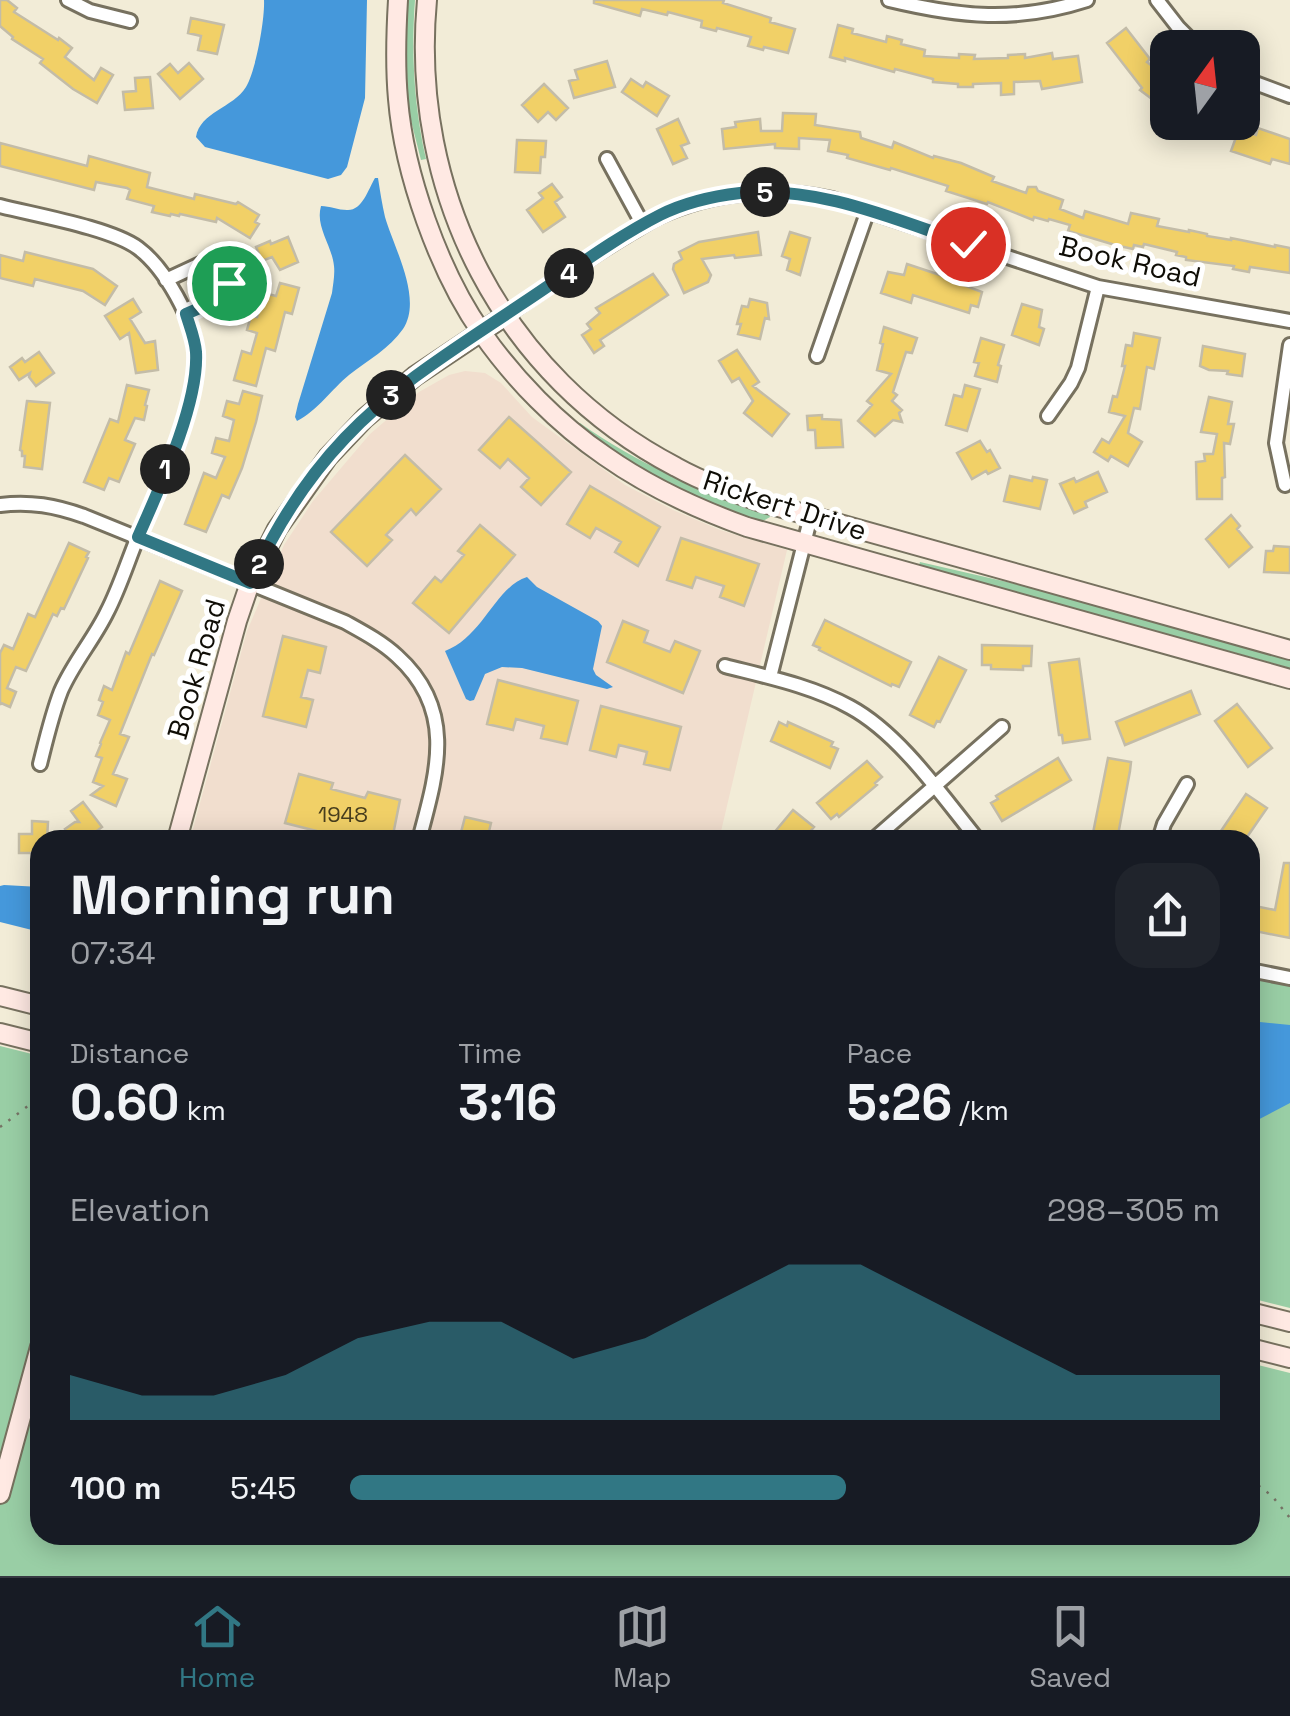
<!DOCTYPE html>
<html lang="en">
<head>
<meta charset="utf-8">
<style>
  :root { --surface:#171b24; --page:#20242c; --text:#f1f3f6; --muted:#9ea1a6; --line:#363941; --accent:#317784 }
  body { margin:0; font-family:"Space Grotesk",sans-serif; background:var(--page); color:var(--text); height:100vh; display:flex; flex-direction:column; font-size:38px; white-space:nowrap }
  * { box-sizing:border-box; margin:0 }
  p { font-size:32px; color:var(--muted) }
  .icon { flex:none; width:55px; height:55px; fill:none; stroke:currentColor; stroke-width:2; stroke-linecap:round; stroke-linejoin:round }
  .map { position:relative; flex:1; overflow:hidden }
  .details { position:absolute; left:30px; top:830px; width:1230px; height:715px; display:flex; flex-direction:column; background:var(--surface); border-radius:30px; box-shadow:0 5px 25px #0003 }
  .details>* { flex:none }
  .needle { width:65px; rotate:15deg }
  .controls { position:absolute; left:1150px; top:30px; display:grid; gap:20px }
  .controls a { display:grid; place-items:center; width:110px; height:110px; border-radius:20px; background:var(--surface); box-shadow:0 5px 25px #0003; font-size:50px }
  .pin { position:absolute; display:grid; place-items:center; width:85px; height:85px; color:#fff; margin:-42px; border:5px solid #fff; border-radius:50%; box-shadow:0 2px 10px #0007 }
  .km { position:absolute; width:50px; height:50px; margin:-25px; border-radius:50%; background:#222; color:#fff; font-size:28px; line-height:50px; text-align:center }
  .round { display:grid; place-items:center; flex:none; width:105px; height:105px; border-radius:30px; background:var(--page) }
  .head { display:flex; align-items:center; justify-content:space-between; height:170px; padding:0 40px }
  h1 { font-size:55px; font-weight:800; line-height:75px }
  .metrics { display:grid; grid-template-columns:repeat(3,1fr); gap:15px; height:170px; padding:10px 40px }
  .metrics div { display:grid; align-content:center }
  .metrics b { font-size:50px; font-weight:800 }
  .metrics small { font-size:28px; font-weight:400 }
  .metrics p { font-size:28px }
  .chart { height:280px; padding:20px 40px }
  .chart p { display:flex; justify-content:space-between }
  .chart svg { width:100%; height:180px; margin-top:10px; fill:var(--accent); opacity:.7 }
  ul { padding:0 40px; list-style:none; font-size:32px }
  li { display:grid; grid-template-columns:160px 120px 1fr; align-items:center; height:75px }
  li i { height:25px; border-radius:12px; background:var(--accent) }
  .tab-bar { display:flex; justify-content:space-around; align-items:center; height:140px; border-top:2px solid var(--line); background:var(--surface); font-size:28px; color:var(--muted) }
  .tab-bar a { display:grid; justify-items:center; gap:5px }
  .tab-bar .current { color:var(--accent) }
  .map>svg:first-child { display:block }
  .commercial { fill:#f1dece }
  .green { fill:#99cea5 }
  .water { fill:#4598db }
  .building { fill:#f1d067; stroke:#c3bca8; stroke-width:2.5 }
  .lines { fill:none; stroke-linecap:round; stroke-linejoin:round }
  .street-casing { stroke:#77715f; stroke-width:18 }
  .secondary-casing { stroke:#77715f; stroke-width:22 }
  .path { stroke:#767365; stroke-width:2.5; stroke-dasharray:2.5 8; stroke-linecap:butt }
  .street { stroke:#fff; stroke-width:12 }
  .secondary { stroke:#ffe9e3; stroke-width:18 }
  .route-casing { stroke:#fff; stroke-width:20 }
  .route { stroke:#317784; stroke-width:12 }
  .labels { text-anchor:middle; stroke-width:10; stroke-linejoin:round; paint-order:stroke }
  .number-label { font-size:22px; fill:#483e1e }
  .street-label { font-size:28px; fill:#0f0d06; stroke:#fff }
</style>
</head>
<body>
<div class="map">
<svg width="1290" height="1576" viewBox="0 0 1290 1576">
  <rect width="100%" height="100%" fill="#f2ecd7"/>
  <path class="commercial" d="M465,371L485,373L501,383L532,417L625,485L673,510L720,530L787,550L719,840H190L247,631L284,545L313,501L370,434L419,392L449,375Z"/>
  <path class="green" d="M405,0H415C411,54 414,106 426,159L421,160L409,113L404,85Z
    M580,423C638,464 700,491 768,511L770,517L763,521C694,503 634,469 579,424Z
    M920,562L1068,596L1290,657V668L919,565Z
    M1250,978L1290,986V1308L1250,1298Z
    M0,1046L40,1056V1535H1250V1363L1290,1373V1576H0Z"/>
  <path class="water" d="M264,0H367L365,98L347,167L341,175L328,179L205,147L196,137C200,112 233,108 246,87C256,70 265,19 264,0Z
    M375,178H378C380,191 382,204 385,217C394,248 423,299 403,329C390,348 367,361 349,375C332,389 317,411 297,421L295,417L298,404L332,293C333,284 335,275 334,266C332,245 315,227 321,206C330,206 338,210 347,210C362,211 368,190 375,178Z
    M527,577L537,587L598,621L602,626L593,669L596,675L613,687L607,689L522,668L502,667L485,674L474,700L470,701L466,699L445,651C483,637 495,587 527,577Z
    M4,885L40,887V932L0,922V886Z
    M1250,1021L1290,1025V1103L1250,1124Z"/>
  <path class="building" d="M0,0H7L17,8L14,12L58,40L59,38L72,48L65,57L94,80L101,68L113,75L97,103L73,89L40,63L43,59L12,39L13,37L0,26Z
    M594,0H724L723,3L771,18L770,22L795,29L788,53L764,47L763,50L748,46L751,37L717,28L716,31L701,27L702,21L668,12L667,15L642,9L640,16L594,3Z
    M191,18L224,25L217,54L198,50L201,36L188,33Z
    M838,25L853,29L852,33L886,42L887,36L902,40L901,44L925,50L924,56L959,58V54L975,55L974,59L1008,58V55L1025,54V58L1052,53L1053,59L1078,56L1082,82L1042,89L1040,81L1014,82V94L1001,95V83L973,84V87H958V84L933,82V79L895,69L894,72L845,58V61L830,57Z
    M1126,28L1150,59L1147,62L1168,78V111L1140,90L1142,88L1107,43Z
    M607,61L615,87L574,98L569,81L578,79L575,70Z
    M189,63L203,79L180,99L158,74L170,64L178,73Z
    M150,77L153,108L125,110L123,92L136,91L135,78Z
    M631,79L643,87L646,82L669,96L657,116L622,92Z
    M544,84L568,108L556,120L548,112L538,122L522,105Z
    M783,113L816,114L815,125L860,132L861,138L892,148L894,142L933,158L934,156L961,163L994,177L992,181L1026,193L1028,187H1036L1038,191L1063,200L1060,209L1083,218L1085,211L1128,224L1131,213L1159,219L1157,226L1189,232V230L1207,234V236L1231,240V238L1275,247V245L1290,248V273L1250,267L1249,272L1233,269L1234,266L1186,260V257L1176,255L1177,252L1144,244L1143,247L1134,245L1133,249L1115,245L1068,231L1070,225L1049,219L1048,221L1034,217L1033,220L988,202L987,204L946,191L948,186L891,168L890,170L847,158L848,155L828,151L830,140L799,138V149L775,148V144L724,149L722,129L736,127L735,122L760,119L761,131H782Z
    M678,119L689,143L681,146L687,158L673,164L657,129Z
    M1211,122H1218L1256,135L1258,128L1290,139V164L1272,159L1270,164L1231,151L1235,140L1209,127Z
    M517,140L546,141L545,157H541L540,173L515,172Z
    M0,143L87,166L89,156L150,173L147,187L194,199L195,194L236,204L238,202L259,215L255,222L259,224L250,238L217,218L216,222L180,214L179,216L171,214L170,216L152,212L154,206L127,199L130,190L127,188L96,182L94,190L0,166Z
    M552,184L562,197L555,202L565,217L543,232L527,210L543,198L539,193Z
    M758,232L761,255L735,258L734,255L702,259L711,275L708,282L684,293L673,269L674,264L682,259L679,252L699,242Z
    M790,232L810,238L800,275L787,270L790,259L782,256Z
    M288,237L298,262L280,270L272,257L262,261L256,247L270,241L271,244Z
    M25,252L93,269L117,286L105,305L83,291L35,279L33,286L0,278V255L23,261Z
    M907,264L958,281V283L982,292L978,307L971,305L969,313L913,295L911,303L881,293L888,272L904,275Z
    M653,274L668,295L600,340L604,346L594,353L582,335L591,329L587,324L600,313L596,308Z
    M280,283L299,288L292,314L285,312L275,351L266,348L256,386L234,380L242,351L251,354L257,333L247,330L251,316L257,317L264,293L276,296Z
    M133,299L141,312L130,319L145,343L155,341L158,370L136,373L129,333L120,339L105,316Z
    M750,299L767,303L769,319L765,318L760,339L738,334L741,324H737L742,306L748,307Z
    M1022,304L1042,310L1039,327L1044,329L1039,345L1012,335Z
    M884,327L917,338L912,353L906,352L893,392L897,395L892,401L902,410L899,413L902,422L893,420L875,436L858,421L872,405L867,401L891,374L877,370L883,344L880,343Z
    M1134,333L1160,338L1154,369L1147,367L1140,409L1134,408L1128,433L1142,442L1128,466L1111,456L1108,461L1094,452L1102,439L1109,443L1125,416L1109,412L1113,396L1117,397L1125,366H1122L1126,345L1132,346Z
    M981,338L1004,345L998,365L1001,366L997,382L975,376L979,363L974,362Z
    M1203,346L1245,354L1242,376L1227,374L1228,371L1209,370L1200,366Z
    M737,350L759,382L753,386L789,414L772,436L744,413L753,401L739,378L732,382L719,361Z
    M39,352L54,373L36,386L29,377L30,373L19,380L10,367L22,358L25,362Z
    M127,385L149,390L145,405L147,406L144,420L135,418L125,440L135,444L119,482L109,478L104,490L84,482L110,419L118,422Z
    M965,385L980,389L967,431L946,425L954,395L962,397Z
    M243,391L262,396L256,422L242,468L229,498L222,495L206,532L185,524L204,473L216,478L225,457L212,453L216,438L229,441L234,420L223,416L227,401L239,404Z
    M1209,397L1232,402L1228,424H1234L1230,444L1224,443L1225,477L1222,478V499H1197L1196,462L1205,461L1204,454H1213L1217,434L1201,432Z
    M27,401L50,403L42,469L24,467L25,456H22V451L20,450Z
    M822,415V419L841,420L843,447L816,448L815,430H808L807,416Z
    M509,417L571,472L541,505L521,487L529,478L508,459L500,468L479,450Z
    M980,441L987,452L990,450L1000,468L988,474L986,471L972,479L957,453Z
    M405,455L441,489L416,515L411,509L386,535L392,540L367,566L331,532Z
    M1098,472L1107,492L1085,502L1087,507L1074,513L1060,484L1074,478L1076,482Z
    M1010,476L1032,481L1033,477L1047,480L1040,509L1004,501Z
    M590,486L660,527L638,566L615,552L621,542L596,528L590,538L567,524Z
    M1231,515L1240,526L1237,529L1252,547L1229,567L1206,539Z
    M480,525L515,555L449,633L413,603L435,577L441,582L464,555L458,551Z
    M681,538L759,564L744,606L720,597L724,586L696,577L692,588L667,580Z
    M69,543L89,552L86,557L88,558L64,609L61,608L57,616L53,614L26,671L16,667L7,688L16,692L10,707L1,703L0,705V653L4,645L13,649L28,614L35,617Z
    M1274,546L1290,547V573L1264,572L1266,551H1273Z
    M160,581L182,591L154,655L152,654L120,734L129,737L113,774L127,779L116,806L91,795L103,786L93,782L102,758L96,756L101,744L100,743L110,720L98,715L103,702L99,700L104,686L112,690L126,652L129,654Z
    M825,620L911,662L899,687L892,684L891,686L819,650L820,648L813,645Z
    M623,621L648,631L644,642L670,652L675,641L700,651L683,693L607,662Z
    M283,636L326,647L320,673L308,670L301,697L313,700L306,727L263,716Z
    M982,645L1032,646L1031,666H1023V670L991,669V665H982Z
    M939,657L966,670L940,722L937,721L934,727L910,715Z
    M1079,659L1090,739L1063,743L1062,735H1059L1049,663Z
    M498,680L578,701L567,744L541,738L544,726L516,719L513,730L487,724Z
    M1191,691L1200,714L1125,745L1116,722Z
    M1237,704L1272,748L1248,767L1215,721Z
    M601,706L681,727L670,770L644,764L647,752L619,745L616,757L590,750Z
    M779,722L787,726L788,722L833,742L831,746L838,749L830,768L771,741Z
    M1058,758L1071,780L1002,821L991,803L998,799L996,796Z
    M1108,758L1131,762L1130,771L1118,835L1115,834L1113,840H1103L1092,838Z
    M867,761L882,777L875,783L877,785L839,817L837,814L831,819L817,803Z
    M299,774L333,783L331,789L365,798L368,792L400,800L392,840H352L285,823Z
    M1246,794L1267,808L1245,840H1228L1219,834Z
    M83,802L102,827L85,840H73L65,829L75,822H79L71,811Z
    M793,810L814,827L803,840H768Z
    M465,817L491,823L487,840H459Z
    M32,821L48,822L47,840H40V853H19V834H32Z
    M1284,863H1290V938L1250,930V905L1275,910Z"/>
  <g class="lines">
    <defs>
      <path id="street" d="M68,0L90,11L130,21
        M889,0C960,17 1016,23 1087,0
        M1157,0L1178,27L1199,48
        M1242,78L1290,96
        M607,159L643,225
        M0,206C35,215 111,228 138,248C165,268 194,320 196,353C199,405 160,485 139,534C128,560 120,587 107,612C94,639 73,663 61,691C52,714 46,740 40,764
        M166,280L209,260C218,262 225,264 228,273C236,297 202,307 186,314
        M505,316C545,289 585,260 627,235C640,228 653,218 667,213C720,191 776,187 832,199L1098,287L1290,321
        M817,356L868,210
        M1048,416L1071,383L1078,368L1098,287
        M1285,485L1276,443L1290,345
        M0,505C30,501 56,506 84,516L345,622C363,632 382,642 397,656C457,710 437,773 419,840
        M725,666C768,677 812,686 850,707C900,734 942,796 978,840
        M770,677L811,516
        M873,840L1002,727
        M1159,840L1164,824L1187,784
        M1250,970L1290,978"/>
      <path id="secondary" d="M398,0C396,33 395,66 398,99C404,173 439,272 482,333C514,379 558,424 605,456C649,487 697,509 747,527L1290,679
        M427,0C409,193 503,377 676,467C703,482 732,492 761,502L1290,650
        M177,840L237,621L250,583L277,529L328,457L365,418L415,376L505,316
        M0,996L40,1006
        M0,1033L40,1043
        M1250,1312L1290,1322
        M1250,1348L1290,1358
        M0,1494L40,1347"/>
    </defs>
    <use href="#street" class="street-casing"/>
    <use href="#secondary" class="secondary-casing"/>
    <path class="path" d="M0,1127L40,1097
      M1250,1479L1272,1496L1290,1518
      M811,1535L853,1543L915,1535"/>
    <use href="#street" class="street"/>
    <use href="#secondary" class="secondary"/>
  </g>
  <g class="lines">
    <defs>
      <path id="route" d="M229,283C222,301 203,306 186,314C190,327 195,339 196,352C199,404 159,489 138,537L250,583C274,530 305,480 345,438C396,384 459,346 520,305C566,275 611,240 660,215C684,203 714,196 740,193C821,186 893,219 968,244"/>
    </defs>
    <use href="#route" class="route-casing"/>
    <use href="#route" class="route"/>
  </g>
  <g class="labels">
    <g class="number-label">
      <text x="343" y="822">1948</text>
    </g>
    <g class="street-label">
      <text transform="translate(1130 261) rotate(13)" y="10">Book Road</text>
      <text transform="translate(785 505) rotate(18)" y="10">Rickert Drive</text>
      <text transform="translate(196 669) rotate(-74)" y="10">Book Road</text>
    </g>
  </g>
</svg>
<div class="controls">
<a><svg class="needle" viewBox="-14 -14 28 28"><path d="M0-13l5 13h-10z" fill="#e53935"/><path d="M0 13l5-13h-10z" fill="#9ea1a6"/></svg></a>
</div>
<div class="pin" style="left:229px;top:283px;background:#1e9e55"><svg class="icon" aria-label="arrive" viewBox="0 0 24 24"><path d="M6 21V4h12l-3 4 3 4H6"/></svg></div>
<div class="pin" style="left:968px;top:244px;background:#d93025"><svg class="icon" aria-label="check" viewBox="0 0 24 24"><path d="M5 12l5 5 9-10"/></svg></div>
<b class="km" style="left:165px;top:469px">1</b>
<b class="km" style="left:259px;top:564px">2</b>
<b class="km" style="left:391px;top:395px">3</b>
<b class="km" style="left:569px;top:273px">4</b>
<b class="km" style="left:765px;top:192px">5</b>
<section class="details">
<div class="head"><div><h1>Morning run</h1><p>07:34</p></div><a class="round"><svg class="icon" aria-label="share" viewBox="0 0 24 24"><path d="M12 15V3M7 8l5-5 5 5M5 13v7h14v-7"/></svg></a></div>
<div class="metrics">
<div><p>Distance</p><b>0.60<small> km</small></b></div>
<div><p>Time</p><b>3:16</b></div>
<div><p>Pace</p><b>5:26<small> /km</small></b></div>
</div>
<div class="chart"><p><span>Elevation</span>298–305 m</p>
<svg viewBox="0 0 160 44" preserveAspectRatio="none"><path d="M0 44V33L10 38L20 38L30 33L40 24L50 20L60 20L70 29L80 24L90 15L100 6L110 6L120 15L130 24L140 33L150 33L160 33V44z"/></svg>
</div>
<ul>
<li><b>100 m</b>5:45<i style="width:57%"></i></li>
</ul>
</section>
</div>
<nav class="tab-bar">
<a class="current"><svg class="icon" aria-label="home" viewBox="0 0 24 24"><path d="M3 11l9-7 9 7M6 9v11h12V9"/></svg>Home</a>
<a><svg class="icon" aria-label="map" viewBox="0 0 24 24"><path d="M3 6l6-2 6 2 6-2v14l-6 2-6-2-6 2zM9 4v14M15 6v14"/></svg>Map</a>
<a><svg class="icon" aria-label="saved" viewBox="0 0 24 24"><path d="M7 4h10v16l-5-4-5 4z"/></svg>Saved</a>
</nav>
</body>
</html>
